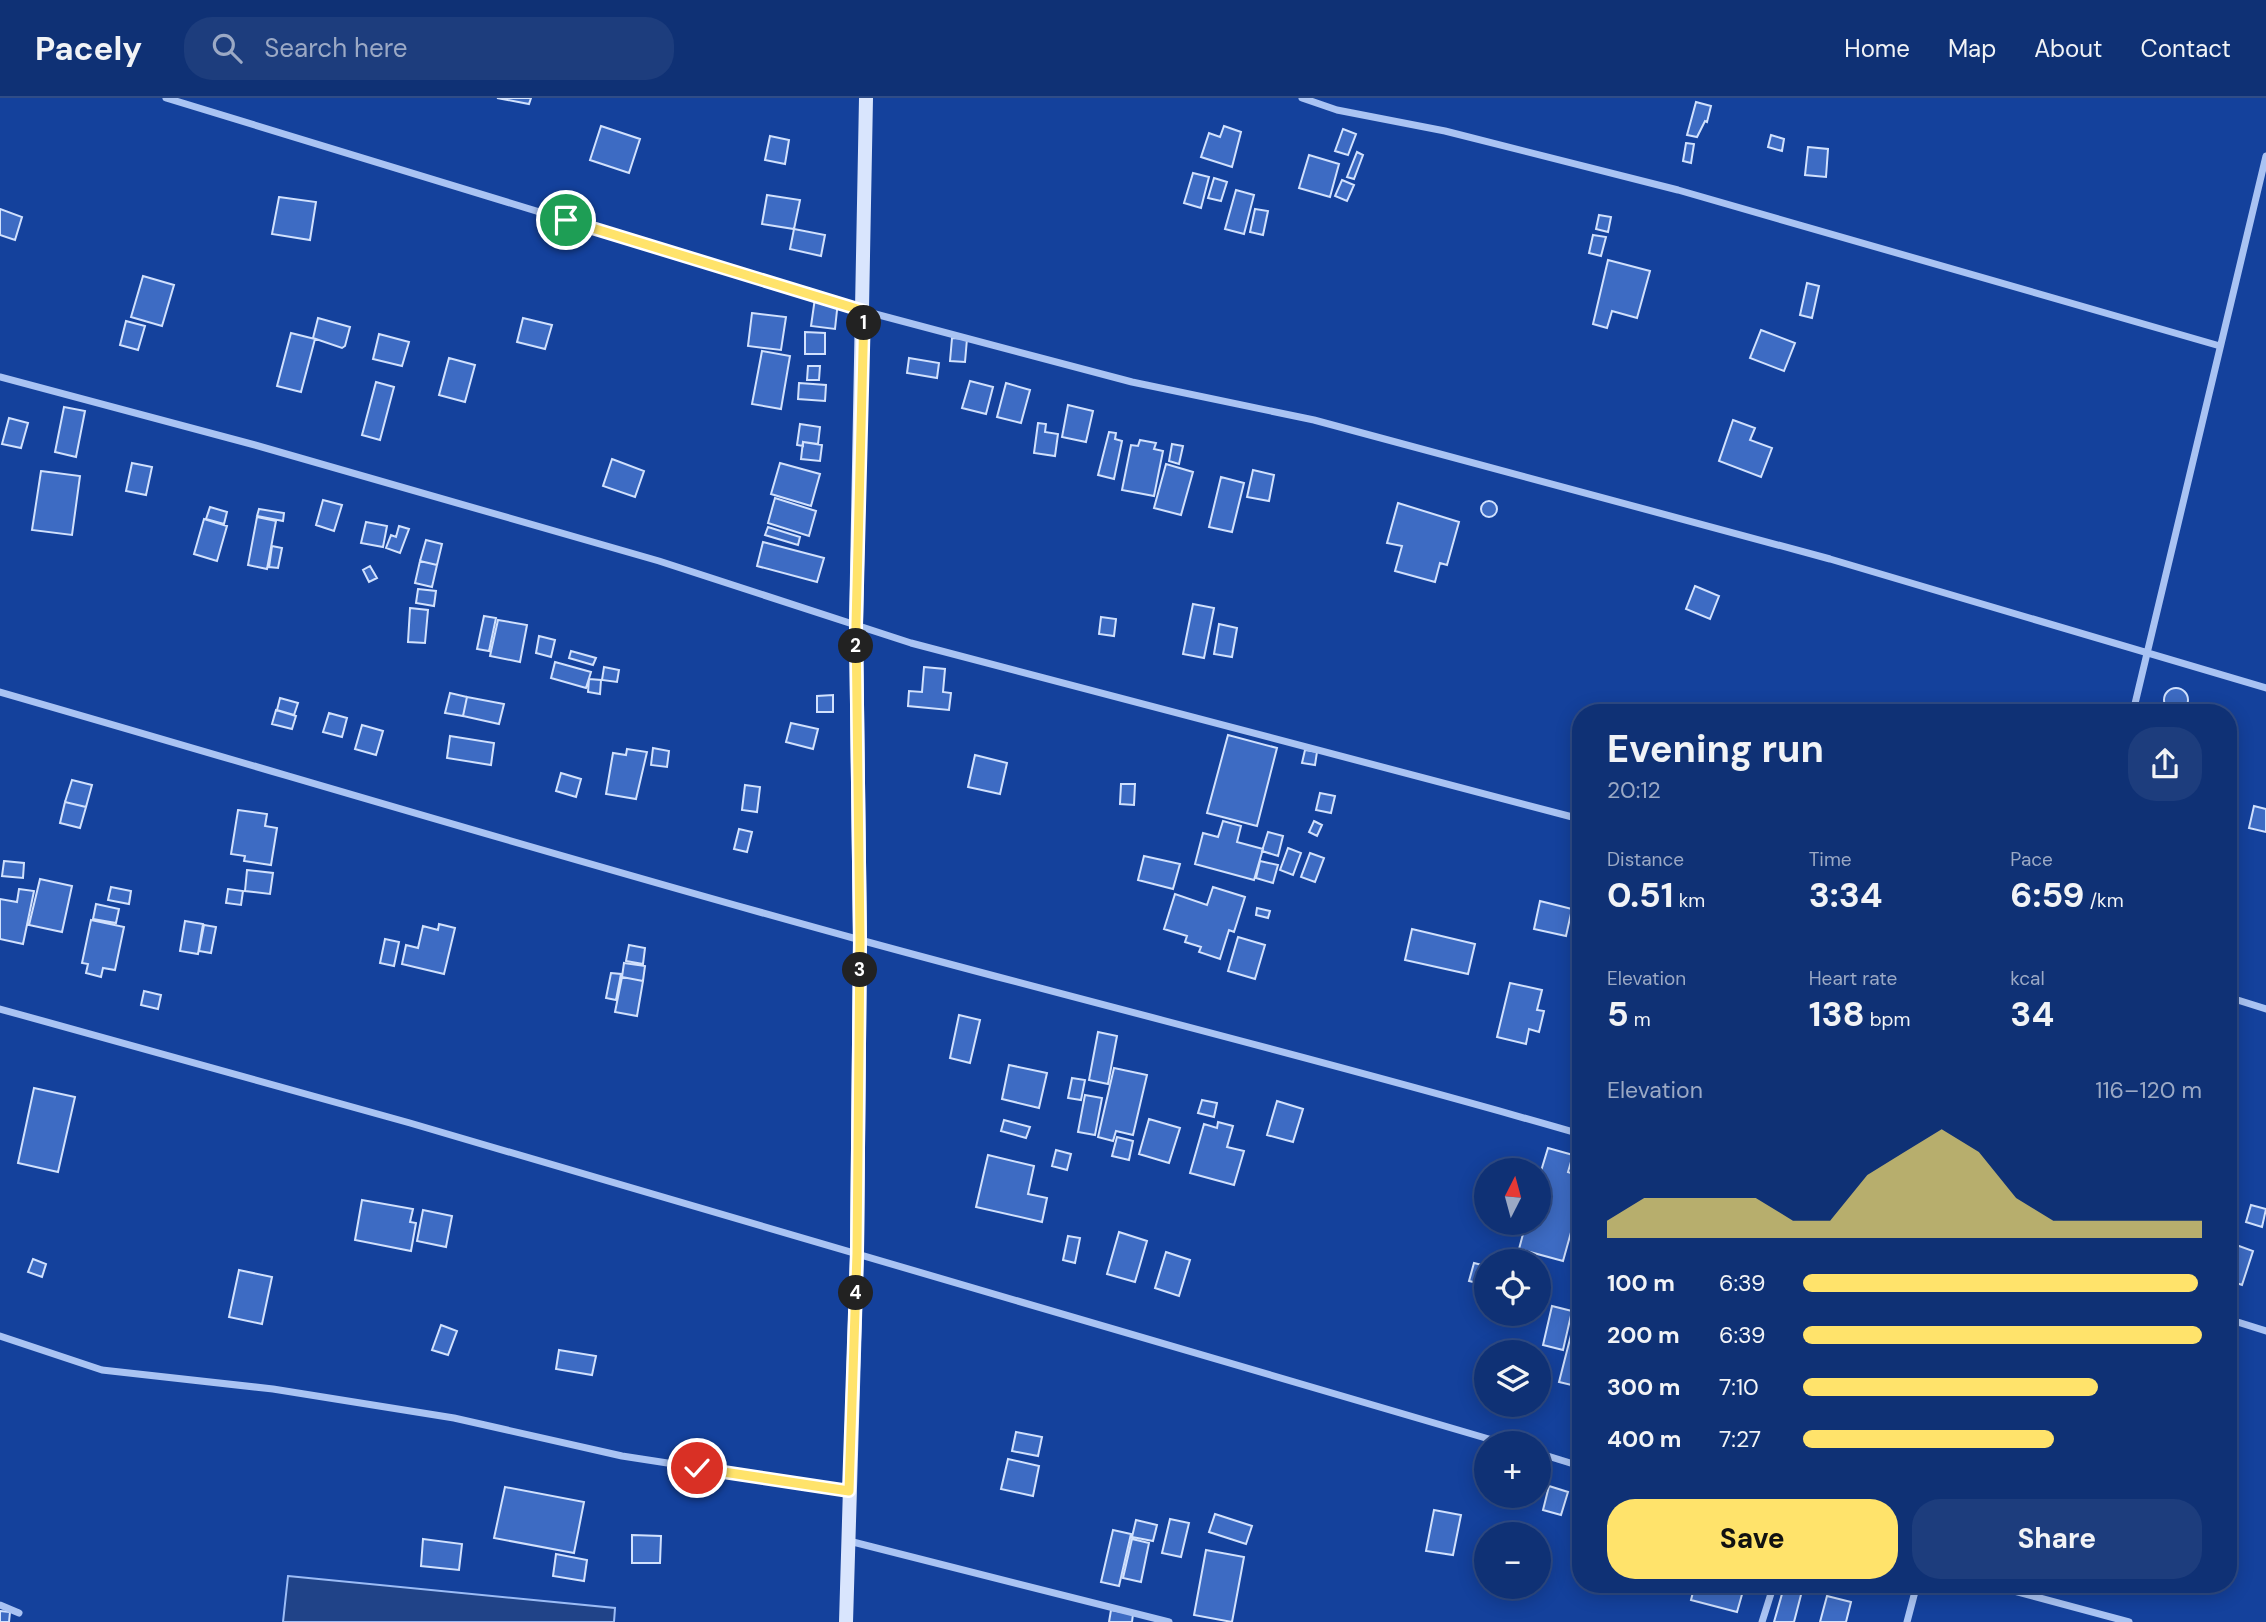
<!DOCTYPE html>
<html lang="en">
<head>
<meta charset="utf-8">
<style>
  :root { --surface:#0f3175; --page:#1d3d7d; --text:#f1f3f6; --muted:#9ba9c5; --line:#2f4c87; --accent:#ffe36b }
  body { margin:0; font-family:"DM Sans",sans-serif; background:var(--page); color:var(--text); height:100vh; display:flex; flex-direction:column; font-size:26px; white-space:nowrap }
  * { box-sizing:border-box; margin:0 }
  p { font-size:23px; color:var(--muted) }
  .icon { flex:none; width:38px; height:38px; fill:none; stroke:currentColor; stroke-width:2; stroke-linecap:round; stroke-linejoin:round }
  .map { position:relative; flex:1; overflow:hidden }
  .details { position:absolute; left:1572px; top:606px; width:665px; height:889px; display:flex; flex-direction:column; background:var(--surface); border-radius:28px; box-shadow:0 4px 18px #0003,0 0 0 2px var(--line) }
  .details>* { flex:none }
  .needle { width:46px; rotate:6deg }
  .buttons { position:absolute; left:1474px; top:1060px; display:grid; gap:14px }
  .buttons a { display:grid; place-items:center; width:77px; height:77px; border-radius:50%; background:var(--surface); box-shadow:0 4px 18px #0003,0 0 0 2px var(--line); font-size:35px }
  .pin { position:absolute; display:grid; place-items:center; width:60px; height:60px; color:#fff; margin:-30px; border:4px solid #fff; border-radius:50%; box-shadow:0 2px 7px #0007 }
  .km { position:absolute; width:35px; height:35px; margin:-18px; border-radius:50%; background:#222; color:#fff; font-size:19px; line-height:35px; text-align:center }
  .round { display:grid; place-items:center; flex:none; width:74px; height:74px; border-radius:28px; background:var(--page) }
  .head { display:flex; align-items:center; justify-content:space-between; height:119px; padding:0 35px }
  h1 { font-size:38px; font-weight:700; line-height:52px }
  .metrics { display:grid; grid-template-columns:repeat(3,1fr); gap:10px; height:119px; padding:7px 35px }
  .metrics div { display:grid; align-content:center }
  .metrics b { font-size:35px; font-weight:700 }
  .metrics small { font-size:19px; font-weight:400 }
  .metrics p { font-size:19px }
  .chart { height:196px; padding:14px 35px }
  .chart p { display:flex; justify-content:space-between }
  .chart svg { width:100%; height:126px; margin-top:7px; fill:var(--accent); opacity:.7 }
  .primary-button { display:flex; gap:14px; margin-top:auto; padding:14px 35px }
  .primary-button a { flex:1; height:80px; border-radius:28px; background:var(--accent); color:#111; font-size:28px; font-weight:700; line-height:80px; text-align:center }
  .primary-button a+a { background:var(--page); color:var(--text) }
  ul { padding:0 35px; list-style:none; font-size:23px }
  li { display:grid; grid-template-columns:112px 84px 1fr; align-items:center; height:52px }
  li i { height:18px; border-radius:9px; background:var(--accent) }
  header { display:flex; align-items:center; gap:42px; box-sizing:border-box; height:98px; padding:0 35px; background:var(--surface); border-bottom:2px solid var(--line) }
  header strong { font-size:33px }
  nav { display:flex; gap:38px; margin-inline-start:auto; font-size:24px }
  .search { width:490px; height:63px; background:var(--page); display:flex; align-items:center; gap:18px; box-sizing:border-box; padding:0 24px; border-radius:28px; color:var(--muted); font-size:26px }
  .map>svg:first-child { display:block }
  .water { fill:#204388; stroke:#9bbcf6; stroke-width:2 }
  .building { fill:#3d6bc3; stroke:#d1e1fd; stroke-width:2 }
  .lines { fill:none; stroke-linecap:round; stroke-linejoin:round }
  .street { stroke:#a9c3f3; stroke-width:7 }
  .secondary { stroke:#d9e5fd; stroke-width:14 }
  .route-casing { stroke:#fff; stroke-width:14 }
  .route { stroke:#ffe36b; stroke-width:9 }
</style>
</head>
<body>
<header>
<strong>Pacely</strong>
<div class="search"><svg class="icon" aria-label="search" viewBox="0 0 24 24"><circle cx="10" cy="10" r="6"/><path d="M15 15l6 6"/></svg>Search here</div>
<nav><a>Home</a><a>Map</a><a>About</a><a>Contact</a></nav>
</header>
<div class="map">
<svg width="2266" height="1524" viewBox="0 0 2266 1524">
  <rect width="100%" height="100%" fill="#14419c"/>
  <path class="water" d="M288,1478L615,1510L614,1524H283Z"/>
  <path class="building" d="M497,0H531L529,6Z
    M1696,4L1711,8L1707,24L1705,23L1697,39L1687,37Z
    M601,28L640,41L629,75L590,62Z
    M1224,28L1241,34L1232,69L1201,59L1209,35L1220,39Z
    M1343,31L1356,36L1348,57L1335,53Z
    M1771,37L1784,41L1782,53L1768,49Z
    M770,38L789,42L785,66L765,62Z
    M1686,45L1694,46L1691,65L1683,63Z
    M1808,49L1828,51L1826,79L1805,77Z
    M1357,54L1363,57L1354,81L1347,79Z
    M1309,57L1339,66L1330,99L1299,90Z
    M1193,75L1209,79L1201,110L1184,105Z
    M1214,80L1227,84L1221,103L1208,100Z
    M1342,82L1354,87L1347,103L1335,98Z
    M1236,92L1254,97L1244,136L1225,131Z
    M767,97L800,102L794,131L762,126Z
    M279,99L316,104L310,142L272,136Z
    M0,111L22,119L15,142L0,137Z
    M1255,111L1268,113L1263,137L1250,134Z
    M1599,117L1611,119L1608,134L1596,131Z
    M794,131L825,137L821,158L790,151Z
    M1593,137L1606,139L1601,158L1589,155Z
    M1608,162L1650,173L1637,220L1612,213L1607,230L1593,226Z
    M143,178L174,187L162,228L131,219Z
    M1807,185L1819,188L1812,220L1800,217Z
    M815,200L838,203L835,231L811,228Z
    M752,215L786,219L781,252L748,248Z
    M318,220L350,229L345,248L342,250L313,240Z
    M523,220L552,227L545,251L517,244Z
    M126,223L145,228L138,252L120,247Z
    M1761,232L1795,245L1784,273L1750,260Z
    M805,234L825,235V256H805Z
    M291,235L315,241L301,294L277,288Z
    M379,236L409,244L402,268L373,261Z
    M952,240L967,241L965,264L950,263Z
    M762,253L790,258L781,311L752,306Z
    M449,260L475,267L465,304L439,297Z
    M909,260L939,265L937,280L907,275Z
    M808,268H820L819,282H807Z
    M970,283L993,289L986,316L962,310Z
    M376,284L394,289L380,342L362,337Z
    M799,285L826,287L825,303L798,301Z
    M1006,285L1030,292L1021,325L997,319Z
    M1068,307L1093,313L1086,344L1062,339Z
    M64,309L85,313L76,359L55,354Z
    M9,320L28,325L21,350L2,346Z
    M1733,322L1755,330L1750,342L1772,350L1761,379L1719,363Z
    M1038,325L1046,326L1045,334L1058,336L1055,358L1034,355Z
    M800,326L820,329L818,346L803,344V348L797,347Z
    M1109,334L1116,335L1115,341L1122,343L1114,381L1098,377Z
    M1140,342L1156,345L1154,351L1163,353L1154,398L1122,392L1131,347L1138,348Z
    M803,344L822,347L820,363L801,361Z
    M1172,346L1183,348L1179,366L1169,363Z
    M612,361L644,373L635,399L603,388Z
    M132,365L152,369L146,397L126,393Z
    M780,365L820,376L811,408L771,396Z
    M1166,366L1193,374L1181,417L1154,410Z
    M1253,372L1274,377L1269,403L1247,399Z
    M41,373L80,378L72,437L32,432Z
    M1221,379L1244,385L1232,434L1209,429Z
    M775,400L816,413L809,438L768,425Z
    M323,402L342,407L334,433L316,427Z
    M1481 411a8 8 0 1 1 16 0a8 8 0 1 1-16 0Z
    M1398,405L1459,424L1447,467L1440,465L1435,484L1395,473L1402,448L1387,445Z
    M210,409L227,414L224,426L206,421Z
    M259,411L284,415L283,423L257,418Z
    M257,419L276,423L267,471L248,467Z
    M204,421L227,428L217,463L194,456Z
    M366,424L387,428L383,449L361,445Z
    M399,428L409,431L400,455L386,450L391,437L396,439Z
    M768,429L800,439L798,447L765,437Z
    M426,442L442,446L437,467L420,463Z
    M763,444L824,460L817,484L757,468Z
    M272,448L282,450L278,470L269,469Z
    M420,463L437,467L432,489L415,485Z
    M370,468L377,480L369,484L363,472Z
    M1695,488L1719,498L1710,521L1686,511Z
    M418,491L436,493L434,508L416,505Z
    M1193,506L1214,510L1204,560L1183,556Z
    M410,510L428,512L425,545L408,544Z
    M484,518L496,520L489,553L477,551Z
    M1101,519L1116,521L1114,538L1099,536Z
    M498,522L527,527L520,564L490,558Z
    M1219,526L1237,530L1232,559L1214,556Z
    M539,538L555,542L551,559L536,555Z
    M571,553L596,560L593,567L569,560Z
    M555,564L591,574L586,590L551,580Z
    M604,569L619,572L617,584L602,582Z
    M924,569L945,571L943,594L951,595L949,612L908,608L909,593L922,594Z
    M589,581L601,582L600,596L588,594Z
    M2164 602a12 12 0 1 1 24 0a12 12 0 1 1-24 0Z
    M450,595L467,599L463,618L445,615Z
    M833,597V614H817V598Z
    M467,599L504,606L499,626L463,618Z
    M280,600L298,605L294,617L277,612Z
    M276,612L296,618L292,631L272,626Z
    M329,615L347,620L342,639L323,634Z
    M791,625L818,631L813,651L786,644Z
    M362,627L383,633L376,657L355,651Z
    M1228,637L1277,650L1257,728L1207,715Z
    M450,638L494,645L491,667L447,660Z
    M653,650L669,653L667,669L651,667Z
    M627,651L647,654L636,701L606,696L613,655L626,657Z
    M1305,652L1317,654L1315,667L1302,665Z
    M975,657L1007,665L1000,696L968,689Z
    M561,675L581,681L576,699L556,693Z
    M72,682L92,687L86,709L65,704Z
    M1121,686H1135L1134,707L1120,706Z
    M745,687L760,689L757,714L742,712Z
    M1320,695L1335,698L1331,715L1316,712Z
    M65,704L86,709L80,730L60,725Z
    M2254,708L2266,711V734L2249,730Z
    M238,712L267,716L265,728L277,730L271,767L244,763L245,758L231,756Z
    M1223,723L1241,728L1237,744L1263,751L1254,782L1195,766L1203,735L1218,739Z
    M1314,723L1322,727L1317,738L1309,734Z
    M739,731L752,734L747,754L734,751Z
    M1268,734L1283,738L1278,758L1262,753Z
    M1288,750L1301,755L1293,777L1280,772Z
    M1310,755L1324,760L1315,784L1301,779Z
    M1144,758L1180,766L1173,791L1138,782Z
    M4,763L24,765L23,780L2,778Z
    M1260,763L1278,767L1273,785L1256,780Z
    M247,772L273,775L270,796L245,793Z
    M40,781L72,788L62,834L29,827Z
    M111,789L131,793L129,806L108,802Z
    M1213,789L1245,799L1234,834L1229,832L1220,861L1199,854L1201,849L1185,844L1187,838L1164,831L1175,796L1207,807Z
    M19,791L34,793L23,846L0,841V801L17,804Z
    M228,791L243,793L241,807L226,805Z
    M1540,803L1572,811L1566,838L1534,831Z
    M96,806L119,811L116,825L93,821Z
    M1257,810L1270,813L1268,820L1256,817Z
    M91,822L124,829L115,872L103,870L101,879L86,875L88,866L82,865Z
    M185,823L203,826L198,856L180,853Z
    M439,826L455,830L444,876L402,866L406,847L418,850L423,828L438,832Z
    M204,827L216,829L211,855L199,853Z
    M1412,831L1475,846L1468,876L1405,862Z
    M1238,839L1265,847L1255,881L1228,873Z
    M385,841L399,844L394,868L380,865Z
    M629,847L645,850L643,866L626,863Z
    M624,865L645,868L643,883L622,879Z
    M611,875L621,876L616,902L606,900Z
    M622,879L643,883L637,918L615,914Z
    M1510,885L1542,892L1537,912L1544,913L1539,934L1529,931L1526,946L1497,939Z
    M144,893L161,897L158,911L141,907Z
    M959,917L980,922L970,965L950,960Z
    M1098,934L1117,938L1108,986L1089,982Z
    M1009,967L1047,975L1039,1010L1002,1001Z
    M1114,970L1147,977L1133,1037L1116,1033L1113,1043L1098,1039Z
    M1072,980L1085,982L1081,1002L1068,1000Z
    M34,990L75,999L58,1074L18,1065Z
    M1085,997L1102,1000L1095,1037L1078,1034Z
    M1202,1002L1217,1005L1214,1019L1198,1015Z
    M1277,1003L1303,1011L1293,1044L1267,1037Z
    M1149,1021L1180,1030L1169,1065L1139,1056Z
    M1004,1022L1030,1029L1026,1040L1001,1033Z
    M1218,1024L1233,1028L1227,1049L1244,1053L1234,1087L1190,1075L1204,1026L1217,1030Z
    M1117,1039L1133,1043L1129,1062L1112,1058Z
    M1548,1050L1573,1057L1568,1074L1580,1078V1102L1563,1163L1519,1151L1526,1125H1538V1083Z
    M1056,1052L1071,1056L1067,1072L1052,1068Z
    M988,1057L1034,1068L1028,1096L1047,1100L1042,1124L976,1109Z
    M362,1102L413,1111L410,1124L416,1125L411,1153L355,1142Z
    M2251,1107L2266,1111L2262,1129L2246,1124Z
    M423,1112L452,1118L446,1149L417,1143Z
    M1119,1134L1147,1143L1135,1184L1107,1176Z
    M1068,1138L1080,1140L1075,1165L1063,1162Z
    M2228,1144L2253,1153L2242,1187L2228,1182Z
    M1166,1154L1190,1162L1179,1198L1155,1190Z
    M33,1161L46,1166L42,1179L28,1174Z
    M1474,1165L1486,1168V1187L1469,1183Z
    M239,1172L272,1179L262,1226L229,1219Z
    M1552,1208L1572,1213L1563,1252L1543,1247Z
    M1576,1220L1580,1221V1236L1572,1234Z
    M441,1227L457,1233L448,1257L432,1252Z
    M1571,1237L1580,1239V1289L1559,1284Z
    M559,1252L596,1258L592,1277L556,1271Z
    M1016,1334L1042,1339L1038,1358L1012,1353Z
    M1008,1361L1039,1368L1033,1398L1001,1391Z
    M1549,1388L1568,1394L1561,1417L1543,1412Z
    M505,1389L584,1404L574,1455L494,1440Z
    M1434,1412L1461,1417L1453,1457L1426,1453Z
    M1215,1416L1252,1428L1246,1446L1209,1434Z
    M1170,1421L1189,1425L1181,1459L1162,1455Z
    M1136,1422L1157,1427L1153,1443L1132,1439Z
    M1113,1432L1131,1436L1119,1488L1101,1484Z
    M632,1437L661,1438L660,1465H632Z
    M423,1441L462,1446L459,1472L421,1468Z
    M1132,1441L1149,1445L1141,1484L1123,1480Z
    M1206,1452L1244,1459L1232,1524L1194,1517Z
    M556,1456L587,1462L584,1483L553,1478Z
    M1695,1486H1745L1737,1514L1691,1502Z
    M1784,1489L1802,1493L1794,1524H1774Z
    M1827,1498L1851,1504L1846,1524H1820Z
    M1111,1512L1133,1516L1132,1524H1109Z
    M0,1513L10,1514L9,1524H0Z"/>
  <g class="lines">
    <path class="street" d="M166,0L864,213L1132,284L1314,322L1830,461L2266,590
      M1302,0L1337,12L1445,33L1678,92L2220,248
      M0,279L255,347L659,463L911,545L1580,721
      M0,594C288,677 575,764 864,843C1102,908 1343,967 1580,1036
      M2133,614L2266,58
      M2228,899L2266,911
      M0,911L410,1025L1506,1346
      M2228,1221L2266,1233
      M0,1238L102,1272L273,1291L454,1320L622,1358L849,1393
      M1538,1355L1580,1368
      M849,1443L1169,1524
      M1988,1486L2129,1524
      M0,1507L19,1515
      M1762,1524L1774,1486
      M1907,1524L1917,1486"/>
    <path class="secondary" d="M846,1524L857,1155L860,842L856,527L866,0"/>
  </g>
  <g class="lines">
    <defs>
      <path id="route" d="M566,122L864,213L856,527L860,842L857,1155L849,1393L697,1370"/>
    </defs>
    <use href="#route" class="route-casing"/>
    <use href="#route" class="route"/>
  </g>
</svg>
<div class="buttons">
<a><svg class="needle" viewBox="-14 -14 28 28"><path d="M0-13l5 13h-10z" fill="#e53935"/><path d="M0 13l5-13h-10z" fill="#9ba9c5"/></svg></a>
<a><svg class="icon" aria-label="locate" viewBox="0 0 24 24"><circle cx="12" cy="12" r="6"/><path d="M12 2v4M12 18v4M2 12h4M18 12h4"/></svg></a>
<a><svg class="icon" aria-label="layers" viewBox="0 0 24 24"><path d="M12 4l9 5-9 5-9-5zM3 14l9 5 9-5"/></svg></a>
<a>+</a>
<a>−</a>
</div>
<div class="pin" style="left:566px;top:122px;background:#1e9e55"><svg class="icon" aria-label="arrive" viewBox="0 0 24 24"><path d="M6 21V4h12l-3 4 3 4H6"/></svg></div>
<div class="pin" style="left:697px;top:1370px;background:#d93025"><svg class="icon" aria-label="check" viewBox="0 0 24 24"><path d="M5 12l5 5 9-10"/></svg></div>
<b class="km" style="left:864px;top:225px">1</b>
<b class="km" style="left:856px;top:548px">2</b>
<b class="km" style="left:860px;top:872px">3</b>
<b class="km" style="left:856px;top:1195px">4</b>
<section class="details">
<div class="head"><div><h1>Evening run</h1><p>20:12</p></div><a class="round"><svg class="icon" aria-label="share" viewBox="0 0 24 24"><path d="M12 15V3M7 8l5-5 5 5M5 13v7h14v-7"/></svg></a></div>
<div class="metrics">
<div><p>Distance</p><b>0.51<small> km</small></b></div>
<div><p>Time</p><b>3:34</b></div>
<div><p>Pace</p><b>6:59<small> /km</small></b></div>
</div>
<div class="metrics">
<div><p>Elevation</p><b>5<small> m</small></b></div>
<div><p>Heart rate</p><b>138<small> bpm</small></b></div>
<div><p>kcal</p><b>34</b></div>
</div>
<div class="chart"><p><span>Elevation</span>116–120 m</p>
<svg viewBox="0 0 160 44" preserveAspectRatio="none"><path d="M0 44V38L10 30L20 30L30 30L40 30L50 38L60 38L70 22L80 14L90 6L100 14L110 30L120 38L130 38L140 38L150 38L160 38V44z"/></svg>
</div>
<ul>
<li><b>100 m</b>6:39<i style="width:99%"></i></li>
<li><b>200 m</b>6:39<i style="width:100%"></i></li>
<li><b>300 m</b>7:10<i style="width:74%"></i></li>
<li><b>400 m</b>7:27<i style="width:63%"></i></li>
</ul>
<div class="primary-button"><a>Save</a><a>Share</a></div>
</section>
</div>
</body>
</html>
